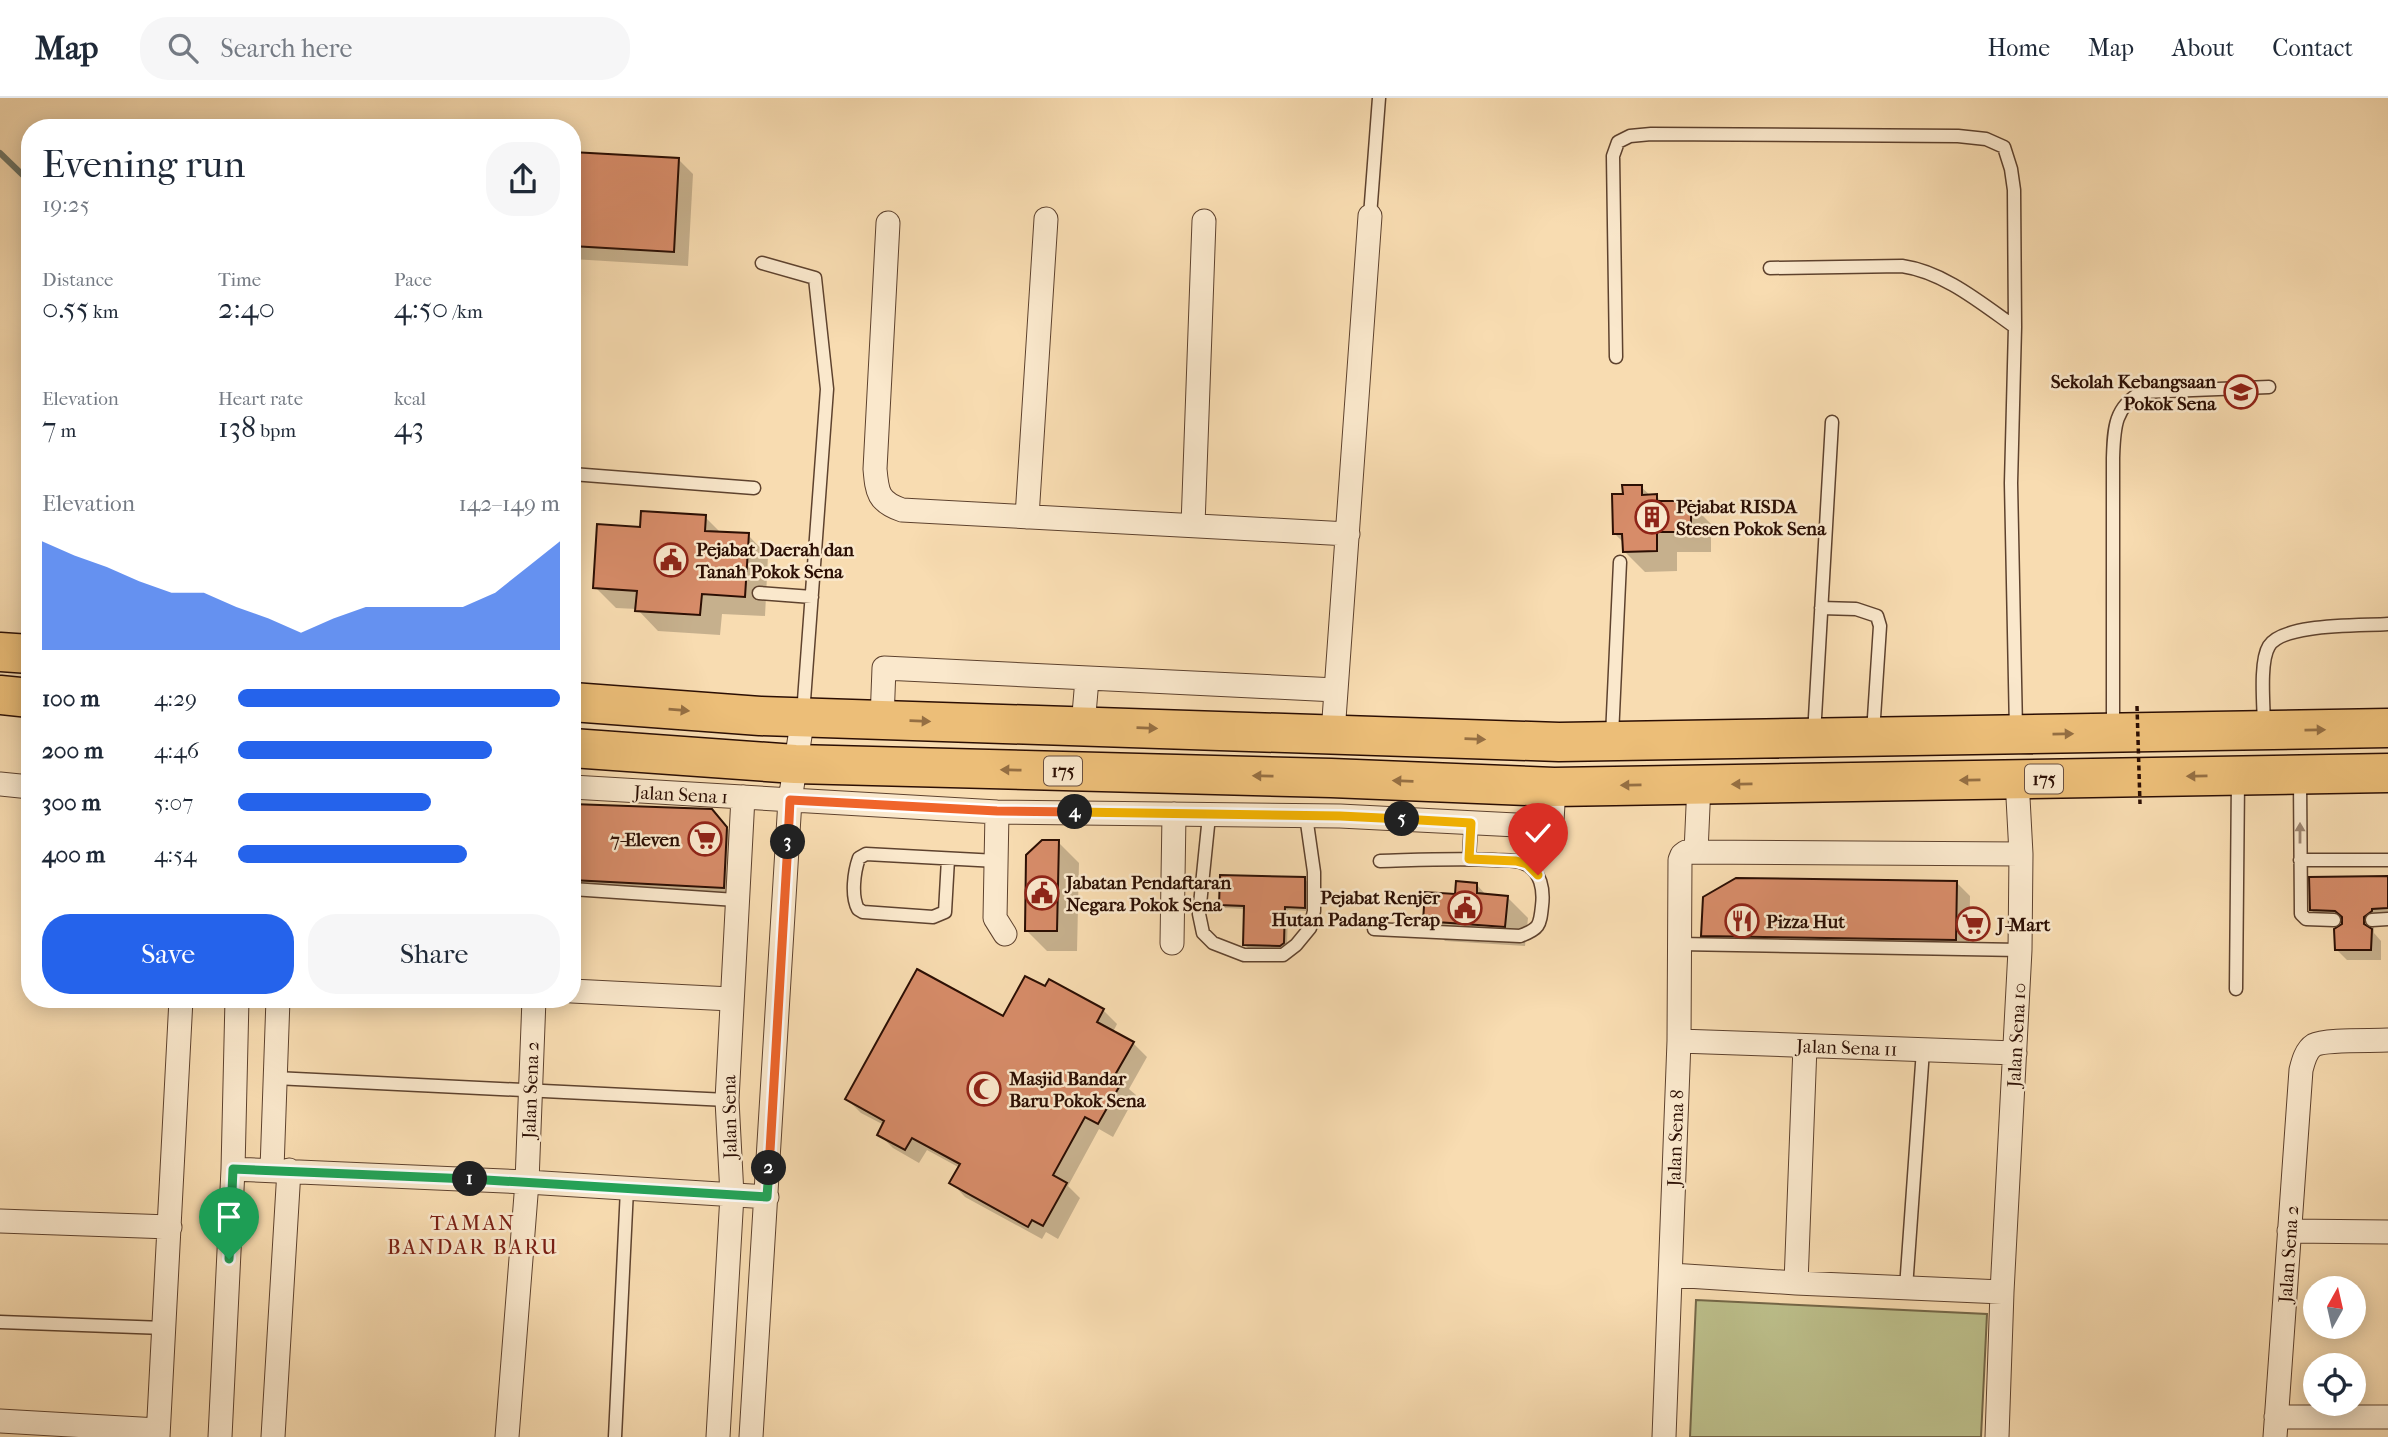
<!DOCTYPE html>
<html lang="en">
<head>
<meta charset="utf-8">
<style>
  :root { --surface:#fff; --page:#f6f6f7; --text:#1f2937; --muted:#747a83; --line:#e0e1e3; --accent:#2563eb }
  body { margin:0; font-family:"IM FELL French Canon",serif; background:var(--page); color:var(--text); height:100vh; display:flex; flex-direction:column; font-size:26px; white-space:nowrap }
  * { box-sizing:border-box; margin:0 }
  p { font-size:23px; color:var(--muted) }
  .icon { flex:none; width:38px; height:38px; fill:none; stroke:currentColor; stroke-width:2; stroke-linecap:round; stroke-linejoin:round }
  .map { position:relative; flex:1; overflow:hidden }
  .drawer { position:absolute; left:21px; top:21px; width:560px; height:889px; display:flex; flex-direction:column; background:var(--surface); border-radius:28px; box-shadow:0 4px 18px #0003 }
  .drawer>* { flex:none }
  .needle { width:46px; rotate:8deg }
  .controls { position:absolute; left:2303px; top:1178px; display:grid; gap:14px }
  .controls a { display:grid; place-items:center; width:63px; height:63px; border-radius:50%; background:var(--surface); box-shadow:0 4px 18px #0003; font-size:35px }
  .pin { position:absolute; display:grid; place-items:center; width:60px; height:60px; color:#fff; margin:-72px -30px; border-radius:50% 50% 50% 0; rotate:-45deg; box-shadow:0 0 7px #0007 }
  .pin .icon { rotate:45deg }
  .km { position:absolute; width:35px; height:35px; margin:-18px; border-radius:50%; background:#222; color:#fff; font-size:19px; line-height:35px; text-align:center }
  .round { display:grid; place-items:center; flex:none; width:74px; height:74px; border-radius:28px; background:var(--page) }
  .overview { display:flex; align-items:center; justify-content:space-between; height:119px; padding:0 21px }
  h1 { font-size:38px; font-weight:600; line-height:52px }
  .metrics { display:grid; grid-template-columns:repeat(3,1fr); gap:10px; height:119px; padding:7px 21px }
  .metrics div { display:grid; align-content:center }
  .metrics b { font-size:30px; font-weight:600 }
  .metrics small { font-size:19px; font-weight:400 }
  .metrics p { font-size:19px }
  .chart { height:196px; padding:14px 21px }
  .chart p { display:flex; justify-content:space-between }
  .chart svg { width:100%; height:126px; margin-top:7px; fill:var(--accent); opacity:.7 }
  .button { display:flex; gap:14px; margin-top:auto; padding:14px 21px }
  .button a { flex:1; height:80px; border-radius:28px; background:var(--accent); color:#fff; font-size:28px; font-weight:600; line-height:80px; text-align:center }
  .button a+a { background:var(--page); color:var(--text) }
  ul { padding:0 21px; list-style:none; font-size:23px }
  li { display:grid; grid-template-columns:112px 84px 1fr; align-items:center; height:52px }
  li i { height:18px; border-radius:9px; background:var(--accent) }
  header { display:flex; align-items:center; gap:42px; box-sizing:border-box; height:98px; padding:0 35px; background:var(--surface); border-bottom:2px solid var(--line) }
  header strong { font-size:33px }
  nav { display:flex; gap:38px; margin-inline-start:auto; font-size:24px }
  .search { width:490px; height:63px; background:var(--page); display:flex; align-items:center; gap:18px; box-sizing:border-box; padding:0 24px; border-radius:28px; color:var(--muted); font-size:26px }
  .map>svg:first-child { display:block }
  .green { fill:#bdc08c; stroke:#746748; stroke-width:2 }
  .shadow { fill:#0003 }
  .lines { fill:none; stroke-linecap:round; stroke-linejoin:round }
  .stream { stroke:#6f7667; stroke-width:6 }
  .building { fill:#d78c69; stroke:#2b0e03; stroke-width:2 }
  .lane-casing { stroke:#5e422e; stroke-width:15 }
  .street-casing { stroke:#5e422e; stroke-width:25 }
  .highway-casing { stroke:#2b0e03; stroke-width:41 }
  .lane { stroke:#fae8cc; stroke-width:12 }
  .street { stroke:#fae8cc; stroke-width:23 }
  .highway { stroke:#ecbe78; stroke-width:38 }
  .path-bridge { stroke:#2b0e03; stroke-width:3.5; stroke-dasharray:5 3.5; stroke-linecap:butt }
  .oneway { fill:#956f43 }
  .oneway2 { fill:#9d8672 }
  .split-1-casing { stroke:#fff; stroke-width:14 }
  .split-2-casing { stroke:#fff; stroke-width:14 }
  .split-3-casing { stroke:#fff; stroke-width:14 }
  .split-4-casing { stroke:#fff; stroke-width:14 }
  .split-5-casing { stroke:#fff; stroke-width:14 }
  .split-6-casing { stroke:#fff; stroke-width:14 }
  .split-1 { stroke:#22a559; stroke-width:9 }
  .split-2 { stroke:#22a559; stroke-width:9 }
  .split-3 { stroke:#f0652b; stroke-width:9 }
  .split-4 { stroke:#f0652b; stroke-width:9 }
  .split-5 { stroke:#f5b400; stroke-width:9 }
  .split-6 { stroke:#f5b400; stroke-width:9 }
  .labels { text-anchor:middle; stroke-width:5; stroke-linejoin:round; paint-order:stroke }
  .shield { fill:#fae8cc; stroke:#694f3f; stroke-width:2 }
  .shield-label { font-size:18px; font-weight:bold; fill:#2b0e03 }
  .poi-label { font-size:19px; font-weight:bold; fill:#2b0e03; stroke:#fae8cc; text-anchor:start }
  .street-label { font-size:19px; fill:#2b0e03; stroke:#fae8cc }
  .neighbourhood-label { font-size:21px; letter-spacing:2px; fill:#7a1f14; stroke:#fae8cc }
</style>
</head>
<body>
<header>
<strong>Map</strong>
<div class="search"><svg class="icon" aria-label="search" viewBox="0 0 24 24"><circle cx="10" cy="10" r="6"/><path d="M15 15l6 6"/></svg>Search here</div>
<nav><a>Home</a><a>Map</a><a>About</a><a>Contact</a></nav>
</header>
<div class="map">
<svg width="2388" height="1339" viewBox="0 0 2388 1339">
  <rect width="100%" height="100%" fill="#f8dcb1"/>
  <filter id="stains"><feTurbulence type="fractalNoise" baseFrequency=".00286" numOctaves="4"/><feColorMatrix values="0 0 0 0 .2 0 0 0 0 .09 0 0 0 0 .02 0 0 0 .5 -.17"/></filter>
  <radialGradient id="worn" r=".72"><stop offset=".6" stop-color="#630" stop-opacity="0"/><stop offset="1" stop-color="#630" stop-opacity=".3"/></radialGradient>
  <path class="green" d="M1696,1202L1987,1216L1981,1339H1690Z"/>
  <path class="shadow" d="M572,56L679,62L693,76L688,168L572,161Z
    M1641,389L1651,398H1656L1663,405H1690L1711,426V454H1677V473L1645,474L1624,453V445L1614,435L1624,398Z
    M705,419L722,436L748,437L768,458L765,518L722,516L720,537L658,533L637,511L616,510L595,489L642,431Z
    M572,707L725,727L740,745L737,803L572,796Z
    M1058,744L1079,765L1077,853H1047L1026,832Z
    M2388,780V820L2374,829V835L2381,843V862H2347L2336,851L2344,823L2322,822L2311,812Z
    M1305,781L1308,785V813L1288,812L1287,849L1284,851L1248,850L1244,846L1245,811L1225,810L1221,806Z
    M1957,785L1970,798L1969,854L1716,850L1703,837Z
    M1477,787L1487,798L1507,799L1528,820L1525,848L1445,843L1425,822L1456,798Z
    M1050,883L1103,912L1117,926L1113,934L1133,945L1147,959L1129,991L1136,997L1113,1039L1099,1031L1068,1088L1080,1100L1058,1141L1046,1134L1042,1141L965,1099L952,1085L960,1070L927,1052L919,1065L893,1050L879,1036L884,1027L861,1015L847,1001L1003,920L1045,891Z"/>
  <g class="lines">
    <path class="stream" d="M0,55L30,84"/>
  </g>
  <path class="building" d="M572,54L679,60L674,154L572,148Z
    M1622,387H1642V397L1657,396V403H1691V434H1657V453L1623,454L1622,436H1613L1612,396H1623Z
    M641,413L706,417L705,433L749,435L745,499L702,496L700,517L635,513L637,493L593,490L597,426L640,429Z
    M572,706L712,711L727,729L724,790L572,782Z
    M1042,742H1059L1057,833H1025L1026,757Z
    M1220,777L1305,779V810L1285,809L1284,845L1280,848L1243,847L1244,808L1219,807Z
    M2388,778V810L2372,811V813L2364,819V826L2372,831L2371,852H2335L2334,831L2342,826V819L2335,813L2310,812L2309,779Z
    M1736,780L1957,783L1956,842L1701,838L1703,799Z
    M1456,783L1477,785V795L1508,798L1505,829L1423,823L1425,794L1455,796Z
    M917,871L1003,918L1025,878L1045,888L1049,881L1104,911L1097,924L1134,944L1115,977L1123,982L1098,1026L1085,1019L1053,1077L1067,1085L1043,1128L1032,1122L1028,1129L949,1085L960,1066L912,1040L905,1052L877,1037L884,1023L845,1001Z"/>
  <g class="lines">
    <defs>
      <path id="lane" d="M1370,118L1379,0
        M762,165L815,180L827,291L803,616
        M1770,170L1902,168C1944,174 1981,205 2015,229
        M1616,259L1613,58L1618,44L1630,38L1651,36L1958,38L1986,41L2004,49L2011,71L2014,92L2015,229L2011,385L2016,632
        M572,376L754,390
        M759,495L812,499
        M1821,510L1856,511L1877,518L1880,528L1873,635
        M2264,629C2264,610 2259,564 2269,548C2283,525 2362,528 2388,526
        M2113,631V360C2114,331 2114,309 2142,294L2269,289
        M1814,637L1832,324
        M1612,638L1620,464
        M2300,681L2301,816L2306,821L2334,822
        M1209,718L1199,816L1203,835L1213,845L1244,857H1283L1296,847L1310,830L1314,813V774L1306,718
        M948,761L945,814L933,819L863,814L858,811C851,798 854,774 859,760L866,756L997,763
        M1469,761L1471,725
        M2300,762H2388
        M572,791L736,802
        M2372,822L2388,821
        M1374,831L1520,838C1539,831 1540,828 1542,808C1544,792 1541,773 1525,766C1516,761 1504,763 1494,762C1456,760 1418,762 1380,763
        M1679,846L2020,852
        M2236,891L2238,681
        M275,980L727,1002
        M1906,1190L1923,952
        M0,1224L164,1230
        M615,1339L627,1091"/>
      <path id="street" d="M888,125L875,371C877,394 878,404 902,412L1348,436
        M1027,419L1046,121
        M1193,427L1204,123
        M882,622L884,570L1336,592
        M1083,628L1087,581
        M1333,635L1370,118
        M0,686L30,689
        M572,689L997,714L1340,718L1535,728L1544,727L1552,723L1554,689
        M997,714L995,820L1005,836
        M1696,754L1699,686
        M1172,845L1174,716
        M572,893L731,901
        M1679,943L2015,955
        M233,1071L527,1084L767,1099
        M272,1071L278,901
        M0,1123L170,1129
        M2289,1133L2388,1134
        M1671,1177L1796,1185L2002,1194
        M1796,1185L1805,948
        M2276,1319H2388
        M0,1323L158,1332
        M158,1339L181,901
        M220,1339L233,1071L237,901
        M273,1339L289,1072
        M507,1339L527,1084L534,901
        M718,1339L732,1097L727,1002L743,699
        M751,1339L790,702L803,619
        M1664,1339L1679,943L1680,762L1682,757L1686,754L2021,756
        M1997,1339L2002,1194L2020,852L2021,756L2017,681
        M2275,1339L2301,972C2303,964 2306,952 2314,947C2325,941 2373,943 2388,942"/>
      <path id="highway" d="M0,554L30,556
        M0,597L30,600
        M572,604L760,618L1559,644L2388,630
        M572,650L795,666L1331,680L1554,689L2388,675"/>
    </defs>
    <use href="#lane" class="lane-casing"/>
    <use href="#street" class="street-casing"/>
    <use href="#highway" class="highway-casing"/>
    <use href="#lane" class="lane"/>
    <use href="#street" class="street"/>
    <use href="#highway" class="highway"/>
    <path class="path-bridge" d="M2137,608L2140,706"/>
  </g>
  <defs><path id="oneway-solid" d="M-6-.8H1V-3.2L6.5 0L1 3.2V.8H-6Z" transform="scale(1.75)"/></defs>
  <g class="oneway">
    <use href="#oneway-solid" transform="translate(679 612) rotate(5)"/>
    <use href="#oneway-solid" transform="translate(920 623) rotate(2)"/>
    <use href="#oneway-solid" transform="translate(1147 630) rotate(2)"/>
    <use href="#oneway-solid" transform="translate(2315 632) rotate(-1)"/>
    <use href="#oneway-solid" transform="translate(2063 636) rotate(-1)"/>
    <use href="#oneway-solid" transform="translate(1475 641) rotate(2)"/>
    <use href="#oneway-solid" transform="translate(1011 672) rotate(-179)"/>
    <use href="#oneway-solid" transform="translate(1263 678) rotate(-179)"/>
    <use href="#oneway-solid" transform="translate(2197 678) rotate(179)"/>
    <use href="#oneway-solid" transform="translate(1970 682) rotate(179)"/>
    <use href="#oneway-solid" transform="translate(1403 683) rotate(-178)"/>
    <use href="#oneway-solid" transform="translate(1742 686) rotate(179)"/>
    <use href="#oneway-solid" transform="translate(1631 687) rotate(179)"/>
  </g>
  <use class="oneway2" href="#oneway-solid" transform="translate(2300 735) rotate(-90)"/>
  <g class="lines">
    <defs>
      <path id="split-1" d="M229,1161L233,1071L470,1081"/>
      <path id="split-2" d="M470,1081L767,1099L769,1070"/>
      <path id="split-3" d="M769,1070L788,744"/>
      <path id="split-4" d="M788,744L790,702L997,713L1075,714"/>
      <path id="split-5" d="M1075,714L1340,718L1402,721"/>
      <path id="split-6" d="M1402,721L1471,725L1469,761L1516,763L1527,766L1538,777"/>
    </defs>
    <use href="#split-1" class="split-1-casing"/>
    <use href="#split-2" class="split-2-casing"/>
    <use href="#split-3" class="split-3-casing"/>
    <use href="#split-4" class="split-4-casing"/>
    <use href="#split-5" class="split-5-casing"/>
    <use href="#split-6" class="split-6-casing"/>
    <use href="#split-1" class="split-1"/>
    <use href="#split-2" class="split-2"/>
    <use href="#split-3" class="split-3"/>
    <use href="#split-4" class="split-4"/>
    <use href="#split-5" class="split-5"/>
    <use href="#split-6" class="split-6"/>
  </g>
  <defs>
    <symbol id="school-ring" viewBox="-11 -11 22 22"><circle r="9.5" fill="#fae8cc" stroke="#8f2418" stroke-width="1.5"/><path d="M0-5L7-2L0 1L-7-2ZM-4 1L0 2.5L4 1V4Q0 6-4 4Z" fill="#8f2418"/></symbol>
    <symbol id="building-ring" viewBox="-11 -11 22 22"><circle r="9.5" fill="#fae8cc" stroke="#8f2418" stroke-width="1.5"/><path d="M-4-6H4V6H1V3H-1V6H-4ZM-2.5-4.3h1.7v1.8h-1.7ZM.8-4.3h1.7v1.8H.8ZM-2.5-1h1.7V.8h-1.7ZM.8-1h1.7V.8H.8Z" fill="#8f2418"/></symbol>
    <symbol id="civic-ring" viewBox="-11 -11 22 22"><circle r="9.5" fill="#fae8cc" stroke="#8f2418" stroke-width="1.5"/><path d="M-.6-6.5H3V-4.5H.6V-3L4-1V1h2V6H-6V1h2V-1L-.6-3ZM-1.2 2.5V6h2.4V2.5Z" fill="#8f2418"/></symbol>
    <symbol id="supermarket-ring" viewBox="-11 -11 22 22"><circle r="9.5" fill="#fae8cc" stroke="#8f2418" stroke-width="1.5"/><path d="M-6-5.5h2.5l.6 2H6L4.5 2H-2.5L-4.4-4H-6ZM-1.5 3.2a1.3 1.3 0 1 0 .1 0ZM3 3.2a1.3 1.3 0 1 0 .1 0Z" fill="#8f2418"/></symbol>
    <symbol id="restaurant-ring" viewBox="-11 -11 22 22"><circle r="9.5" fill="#fae8cc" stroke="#8f2418" stroke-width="1.5"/><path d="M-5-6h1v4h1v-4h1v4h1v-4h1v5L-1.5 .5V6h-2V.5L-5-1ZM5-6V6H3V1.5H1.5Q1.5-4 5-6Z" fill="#8f2418"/></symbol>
    <symbol id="mosque-ring" viewBox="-11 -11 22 22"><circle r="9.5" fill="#fae8cc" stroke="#8f2418" stroke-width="1.5"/><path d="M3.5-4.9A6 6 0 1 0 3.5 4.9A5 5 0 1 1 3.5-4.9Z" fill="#8f2418"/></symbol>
  </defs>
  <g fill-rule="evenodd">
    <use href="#school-ring" x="2222" y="275" width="38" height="38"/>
    <use href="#building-ring" x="1633" y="400" width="38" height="38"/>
    <use href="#civic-ring" x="652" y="443" width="38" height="38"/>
    <use href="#supermarket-ring" x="686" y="722" width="38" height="38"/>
    <use href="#civic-ring" x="1023" y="776" width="38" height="38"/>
    <use href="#civic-ring" x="1446" y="791" width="38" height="38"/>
    <use href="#restaurant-ring" x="1723" y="804" width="38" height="38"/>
    <use href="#supermarket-ring" x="1954" y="807" width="38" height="38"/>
    <use href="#mosque-ring" x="965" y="972" width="38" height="38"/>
  </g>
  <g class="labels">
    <g class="shield">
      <rect x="1044" y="658.5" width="38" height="29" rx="5"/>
      <rect x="2025" y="666.5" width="38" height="29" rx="5"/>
    </g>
    <g class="shield-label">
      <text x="1063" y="679">175</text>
      <text x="2044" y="687">175</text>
    </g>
    <g class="poi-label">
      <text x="2216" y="290" text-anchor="end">Sekolah Kebangsaan<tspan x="2216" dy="22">Pokok Sena</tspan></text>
      <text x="1676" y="415">Pejabat RISDA<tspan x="1676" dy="22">Stesen Pokok Sena</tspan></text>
      <text x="696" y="458">Pejabat Daerah dan<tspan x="696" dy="22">Tanah Pokok Sena</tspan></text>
      <text x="680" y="748" text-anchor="end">7-Eleven</text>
      <text x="1066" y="791">Jabatan Pendaftaran<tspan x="1066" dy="22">Negara Pokok Sena</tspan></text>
      <text x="1440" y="806" text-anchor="end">Pejabat Renjer<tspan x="1440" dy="22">Hutan Padang Terap</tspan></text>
      <text x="1766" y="830">Pizza Hut</text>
      <text x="1997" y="833">J-Mart</text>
      <text x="1009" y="987">Masjid Bandar<tspan x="1009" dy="22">Baru Pokok Sena</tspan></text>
    </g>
    <g class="street-label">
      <text transform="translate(681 696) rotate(3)" y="7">Jalan Sena 1</text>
      <text transform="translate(2016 937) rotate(-87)" y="7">Jalan Sena 10</text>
      <text transform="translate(1847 949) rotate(2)" y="7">Jalan Sena 11</text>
      <text transform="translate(530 992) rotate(-88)" y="7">Jalan Sena 2</text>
      <text transform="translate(729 1019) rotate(-91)" y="7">Jalan Sena</text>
      <text transform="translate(1675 1040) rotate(-88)" y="7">Jalan Sena 8</text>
      <text transform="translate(2288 1156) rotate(-86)" y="7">Jalan Sena 2</text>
    </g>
    <g class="neighbourhood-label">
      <text x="473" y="1132">TAMAN<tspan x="473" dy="24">BANDAR BARU</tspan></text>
    </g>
  </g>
  <rect width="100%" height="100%" filter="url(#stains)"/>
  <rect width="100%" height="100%" fill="url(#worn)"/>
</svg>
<div class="controls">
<a><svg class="needle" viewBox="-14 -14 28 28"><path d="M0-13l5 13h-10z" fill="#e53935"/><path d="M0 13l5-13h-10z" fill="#747a83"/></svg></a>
<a><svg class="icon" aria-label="locate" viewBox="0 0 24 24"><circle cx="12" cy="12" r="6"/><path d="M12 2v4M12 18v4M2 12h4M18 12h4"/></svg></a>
</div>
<div class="pin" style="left:229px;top:1161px;background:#1e9e55"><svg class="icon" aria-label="arrive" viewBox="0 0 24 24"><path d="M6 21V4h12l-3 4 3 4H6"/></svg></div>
<div class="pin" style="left:1538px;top:777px;background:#d93025"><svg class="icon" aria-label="check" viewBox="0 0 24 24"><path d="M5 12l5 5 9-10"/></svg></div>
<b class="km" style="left:470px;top:1081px">1</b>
<b class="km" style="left:769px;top:1070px">2</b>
<b class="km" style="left:788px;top:744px">3</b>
<b class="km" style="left:1075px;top:714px">4</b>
<b class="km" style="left:1402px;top:721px">5</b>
<section class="drawer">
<div class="overview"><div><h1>Evening run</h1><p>19:25</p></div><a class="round"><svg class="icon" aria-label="share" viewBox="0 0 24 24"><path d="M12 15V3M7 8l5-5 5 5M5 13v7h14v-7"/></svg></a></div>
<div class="metrics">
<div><p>Distance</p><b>0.55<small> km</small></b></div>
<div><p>Time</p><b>2:40</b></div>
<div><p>Pace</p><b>4:50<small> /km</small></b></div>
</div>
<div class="metrics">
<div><p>Elevation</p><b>7<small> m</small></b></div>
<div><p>Heart rate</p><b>138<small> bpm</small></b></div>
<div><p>kcal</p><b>43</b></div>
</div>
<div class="chart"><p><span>Elevation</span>142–149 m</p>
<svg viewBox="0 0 160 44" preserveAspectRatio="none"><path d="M0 44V6L10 11L20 15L30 20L40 24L50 24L60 29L70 33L80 38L90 33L100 29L110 29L120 29L130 29L140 24L150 15L160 6V44z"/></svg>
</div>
<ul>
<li><b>100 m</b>4:29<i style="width:100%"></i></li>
<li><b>200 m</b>4:46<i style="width:79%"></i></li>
<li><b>300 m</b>5:07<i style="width:60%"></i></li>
<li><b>400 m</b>4:54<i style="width:71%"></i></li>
</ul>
<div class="button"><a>Save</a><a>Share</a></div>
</section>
</div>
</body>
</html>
